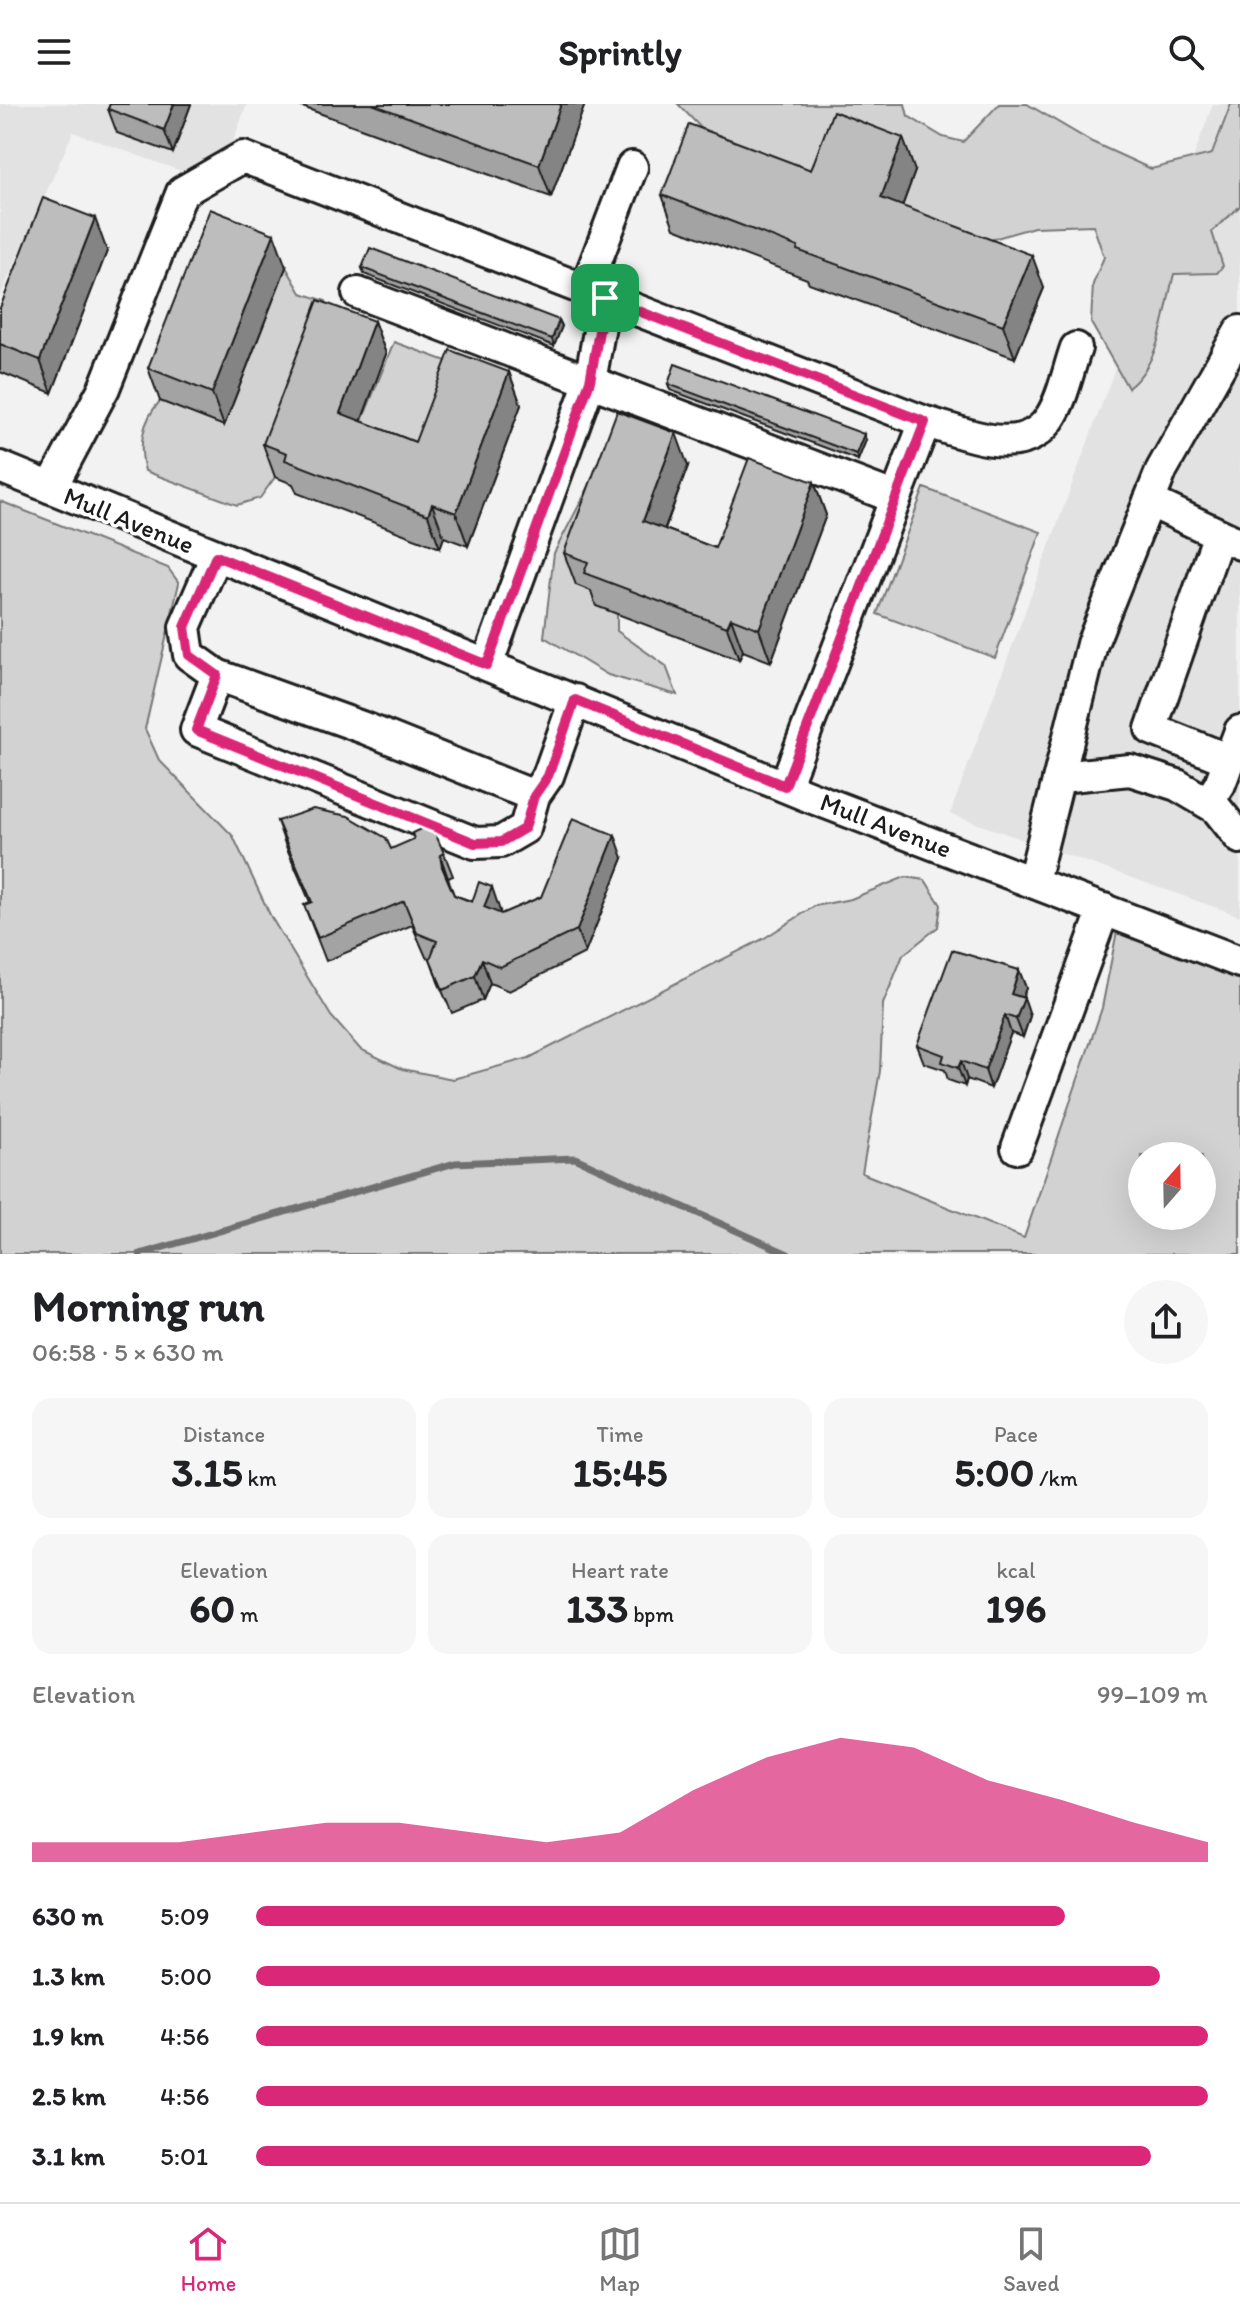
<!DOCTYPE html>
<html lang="en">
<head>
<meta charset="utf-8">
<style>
  :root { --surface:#fff; --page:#f6f6f6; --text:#202124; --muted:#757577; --line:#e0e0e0; --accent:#db2777 }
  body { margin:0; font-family:Itim,sans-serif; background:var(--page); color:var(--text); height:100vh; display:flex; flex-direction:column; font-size:30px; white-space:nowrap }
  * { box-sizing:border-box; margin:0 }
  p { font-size:26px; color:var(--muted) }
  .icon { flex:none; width:44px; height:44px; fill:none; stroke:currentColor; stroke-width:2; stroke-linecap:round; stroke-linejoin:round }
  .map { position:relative; height:1150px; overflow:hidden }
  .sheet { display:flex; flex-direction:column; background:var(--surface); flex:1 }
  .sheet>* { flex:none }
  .needle { width:52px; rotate:20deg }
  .tools { position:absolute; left:1128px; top:1038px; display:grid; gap:16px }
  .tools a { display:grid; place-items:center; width:88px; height:88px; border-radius:50%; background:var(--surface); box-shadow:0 8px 32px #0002; font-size:40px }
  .pin { position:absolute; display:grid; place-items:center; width:68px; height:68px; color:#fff; margin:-34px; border-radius:16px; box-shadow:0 4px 12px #0006 }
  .round { display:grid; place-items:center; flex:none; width:84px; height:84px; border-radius:42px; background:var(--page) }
  .overview { display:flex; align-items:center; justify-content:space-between; height:136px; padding:0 32px }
  h1 { font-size:44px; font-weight:700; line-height:60px }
  .metrics { display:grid; grid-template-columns:repeat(3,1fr); gap:12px; height:136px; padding:8px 32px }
  .metrics div { display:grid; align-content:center; border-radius:20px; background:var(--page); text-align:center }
  .metrics b { font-size:40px; font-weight:700 }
  .metrics small { font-size:22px; font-weight:400 }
  .metrics p { font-size:22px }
  .chart { height:224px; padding:16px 32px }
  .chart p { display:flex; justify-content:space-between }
  .chart svg { width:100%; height:144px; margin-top:8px; fill:var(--accent); opacity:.7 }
  ul { padding:0 32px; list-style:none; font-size:26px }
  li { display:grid; grid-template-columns:128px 96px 1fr; align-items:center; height:60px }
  li i { height:20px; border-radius:10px; background:var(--accent) }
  header { display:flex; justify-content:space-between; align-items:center; height:104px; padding:0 32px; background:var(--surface); font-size:36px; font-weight:700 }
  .menu { display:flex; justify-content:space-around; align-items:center; height:112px; border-top:2px solid var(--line); background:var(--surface); font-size:22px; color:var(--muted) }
  .menu a { display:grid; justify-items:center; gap:4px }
  .menu .on { color:var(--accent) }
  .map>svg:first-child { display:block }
  .built { fill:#e2e2e2 }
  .green { fill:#d2d2d2; stroke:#777; stroke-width:2; fill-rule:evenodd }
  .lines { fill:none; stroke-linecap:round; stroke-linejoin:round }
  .stream { stroke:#707070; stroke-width:7 }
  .minor-casing { stroke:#1c1c1c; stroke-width:36 }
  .minor { stroke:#fff; stroke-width:30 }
  .wall { fill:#a3a3a3; stroke:#1c1c1c; stroke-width:2 }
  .shaded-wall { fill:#848484; stroke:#1c1c1c; stroke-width:2 }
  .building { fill:#bdbdbd; stroke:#1c1c1c; stroke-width:2 }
  .route-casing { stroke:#fff; stroke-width:16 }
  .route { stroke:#db2777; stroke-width:10 }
  .labels { text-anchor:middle; stroke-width:7; stroke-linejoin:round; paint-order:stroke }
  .street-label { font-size:26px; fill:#1c1c1c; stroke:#fff }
</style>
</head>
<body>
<header><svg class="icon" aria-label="menu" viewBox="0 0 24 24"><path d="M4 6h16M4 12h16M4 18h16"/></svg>Sprintly<svg class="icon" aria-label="search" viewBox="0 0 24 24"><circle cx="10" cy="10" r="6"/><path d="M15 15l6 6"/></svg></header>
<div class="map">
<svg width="1240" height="1150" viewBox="0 0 1240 1150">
  <rect width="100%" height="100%" fill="#f2f2f2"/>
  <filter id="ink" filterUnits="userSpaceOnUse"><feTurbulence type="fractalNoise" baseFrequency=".0125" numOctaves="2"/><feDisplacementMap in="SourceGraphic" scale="16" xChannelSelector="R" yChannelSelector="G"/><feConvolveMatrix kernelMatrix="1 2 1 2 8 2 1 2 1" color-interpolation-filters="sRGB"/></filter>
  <g filter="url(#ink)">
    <path class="built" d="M0,0H247L217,80L73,28L0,193Z
      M1213,0H1240V812L950,710Z"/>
    <path class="green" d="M678,0H905L908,12L943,33L963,38L999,0H1027L1092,38L1151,65L1212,50L1231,0H1240V102L1212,128L1223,162L1217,169L1174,170C1164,208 1161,259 1128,284L1091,219L1093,180L1104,153L1093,121L1034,123L980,139L893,127L915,67L823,99L701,24Z
      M286,163L301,189L326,197L332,211L275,373L260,394L237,401L145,367C138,342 142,317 160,297L224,321Z
      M394,238L463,263L427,370L352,342Z
      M607,348L600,491L617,510V527L666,562L677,591L608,571L544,533L554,449Z
      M924,384L1041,428L995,554L877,510Z
      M0,397L168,464L179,479L145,625L159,656L233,732L271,813L331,912L360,945L402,965L453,975L529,954L763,835L815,802L851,795L905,773L925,776L941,801L938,823L903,851L883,900L880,967L862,1069L1024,1134L1102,904L1117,827L1240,870V1150H0ZM1142,1052H1202V1112H1142Z"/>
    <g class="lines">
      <path class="stream" d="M140,1150L455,1059L575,1054L788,1150"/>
      <defs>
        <path id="minor" d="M585,186L632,63
          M358,189L896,394
          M0,363L808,692L1240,858
          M51,384L104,284L182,88L243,53L925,318C964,328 1022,357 1050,314C1063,295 1068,266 1076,244
          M1149,397L1240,440
          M1219,430L1151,625L1229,656
          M216,452L185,523L189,551L217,571L367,625L534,692L548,672L575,596
          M487,561L590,277L605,194
          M217,571L196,626L475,739L501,738L525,724L534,692
          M1060,673L1130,666L1177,681L1216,704L1240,734
          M785,682L925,318
          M1208,699L1220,680L1240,627
          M1033,777L1092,540L1162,365L1240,227
          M1017,1044L1104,805"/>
      </defs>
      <use href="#minor" class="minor-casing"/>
      <use href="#minor" class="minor"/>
    </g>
    <path class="wall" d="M110,0H191L173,49L117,29L108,5Z
      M294,0H585L551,93Z
      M811,66L915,67L902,102L1044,184L1015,254L809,179L807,175L674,124L662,91Z
      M107,147L52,289L0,268V204Z
      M286,163L224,322L160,297L148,264Z
      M362,164L559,216L562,222L554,242L364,170Z
      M374,217L386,250L361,317L415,338L509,268L521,301L468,442L444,433L440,444L297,389L293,380L275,373L263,340Z
      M668,280L866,336L858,356L670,286Z
      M688,362L665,425L715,444L814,378L826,411L771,558L743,547L739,556L596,502L591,487L576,481L564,449Z
      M277,717L391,745L444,749L453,772L448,774L454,791L500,807L499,809L501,810L541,793L623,754L585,849L509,887L490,879L483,896L452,909L438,878L430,854L426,853L412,821L326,857L304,801L310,798L285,740Z
      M1019,866L1026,884L1022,894L1030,912L1023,933L1011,929L991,984L967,975L965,982L948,976L945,966L924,959L917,941Z"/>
    <path class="shaded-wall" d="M174,0H191L173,49L164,26Z
      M561,0H585L551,93L539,61Z
      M903,34L915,67L893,127L881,94Z
      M95,114L107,147L52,289L40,256Z
      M274,130L286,163L224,322L212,289Z
      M1032,151L1044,184L1015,254L1003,221Z
      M559,216L562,222L554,242L552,235Z
      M374,217L386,250L352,342L340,309Z
      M509,268L521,301L468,442L456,409Z
      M676,329L688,362L655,450L643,417Z
      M864,330L866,336L858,356L856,350Z
      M814,378L826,411L771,558L759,525Z
      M432,400L444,433L440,444L428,411Z
      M731,514L743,547L739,556L727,523Z
      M615,731L623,754L585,849L577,826Z
      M440,751L448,774L450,786L442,763Z
      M492,783L500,807L492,826L484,803Z
      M482,855L490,879L483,896L475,872Z
      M1019,866L1026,884L1017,907L1011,890Z
      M1024,894L1030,912L1023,933L1016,915Z
      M1005,911L1011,929L991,984L985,966Z
      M961,957L967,975L965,982L958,964Z"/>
    <path class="building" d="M110,0H174L164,26L108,5Z
      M372,0H561L539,61Z
      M833,7L903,34L881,94L1032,151L1003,221L797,146L798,143L662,91L689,20L811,66Z
      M43,94L95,114L40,256L0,240V204Z
      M210,105L274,130L212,289L148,264Z
      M370,144L559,216L552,235L362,164Z
      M318,196L374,217L340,309L415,338L450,246L509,268L456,409L432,400L428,411L285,356L287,349L263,340Z
      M675,260L864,330L856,350L668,280Z
      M617,307L676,329L643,417L715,444L749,354L814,378L759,525L731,514L727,523L584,469L588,458L564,449Z
      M313,705L348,712L386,734L391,745L414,735L412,729L431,720L444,749L440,751L442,763L454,791L472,798L479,778L492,783L484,803L501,810L541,793L573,714L615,731L577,826L500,863L482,855L475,872L443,886L430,855L437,837L417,829L404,797L318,834L304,801L312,798L277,717Z
      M952,846L1019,866L1011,890L1024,894L1016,915L1005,911L985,966L961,957L958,964L942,958L944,951L917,941Z"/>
  </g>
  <g class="lines" filter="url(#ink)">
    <defs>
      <path id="route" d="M605,194L925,318L785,682L575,596L548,672L534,692L525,724L501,738L475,739L196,626L217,571L189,551L185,523L216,452L487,561L590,277Z"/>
    </defs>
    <use href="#route" class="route-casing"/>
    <use href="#route" class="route"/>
  </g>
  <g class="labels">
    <g class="street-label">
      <text transform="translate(129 416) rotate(22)" y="9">Mull Avenue</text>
      <text transform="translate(886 721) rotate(21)" y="9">Mull Avenue</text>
    </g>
  </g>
</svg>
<div class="tools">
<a><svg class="needle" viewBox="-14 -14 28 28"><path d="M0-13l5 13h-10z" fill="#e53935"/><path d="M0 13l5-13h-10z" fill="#757577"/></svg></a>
</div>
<div class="pin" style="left:605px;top:194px;background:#1e9e55"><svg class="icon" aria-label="arrive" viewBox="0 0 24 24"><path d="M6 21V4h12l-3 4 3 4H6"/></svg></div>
</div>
<section class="sheet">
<div class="overview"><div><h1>Morning run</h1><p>06:58 · 5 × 630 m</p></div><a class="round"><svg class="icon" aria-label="share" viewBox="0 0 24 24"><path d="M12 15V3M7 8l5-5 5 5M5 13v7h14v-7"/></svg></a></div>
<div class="metrics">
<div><p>Distance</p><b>3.15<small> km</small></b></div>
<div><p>Time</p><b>15:45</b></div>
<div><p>Pace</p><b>5:00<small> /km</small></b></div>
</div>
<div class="metrics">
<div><p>Elevation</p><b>60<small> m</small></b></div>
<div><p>Heart rate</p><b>133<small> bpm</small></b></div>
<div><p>kcal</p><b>196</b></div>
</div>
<div class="chart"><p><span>Elevation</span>99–109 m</p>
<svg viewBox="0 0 160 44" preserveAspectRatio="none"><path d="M0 44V38L10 38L20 38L30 35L40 32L50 32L60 35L70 38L80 35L90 22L100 12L110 6L120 9L130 19L140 25L150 32L160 38V44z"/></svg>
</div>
<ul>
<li><b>630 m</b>5:09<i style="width:85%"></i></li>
<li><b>1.3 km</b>5:00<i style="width:95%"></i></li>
<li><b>1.9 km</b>4:56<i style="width:100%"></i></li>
<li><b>2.5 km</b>4:56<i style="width:100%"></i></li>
<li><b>3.1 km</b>5:01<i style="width:94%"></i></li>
</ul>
</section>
<nav class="menu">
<a class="on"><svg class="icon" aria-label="home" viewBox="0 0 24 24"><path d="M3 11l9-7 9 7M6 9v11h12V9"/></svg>Home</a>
<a><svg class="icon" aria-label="map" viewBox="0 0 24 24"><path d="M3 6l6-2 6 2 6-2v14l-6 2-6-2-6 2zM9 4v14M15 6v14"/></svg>Map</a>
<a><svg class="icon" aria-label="saved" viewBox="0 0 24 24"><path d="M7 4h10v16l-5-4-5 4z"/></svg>Saved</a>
</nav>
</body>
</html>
